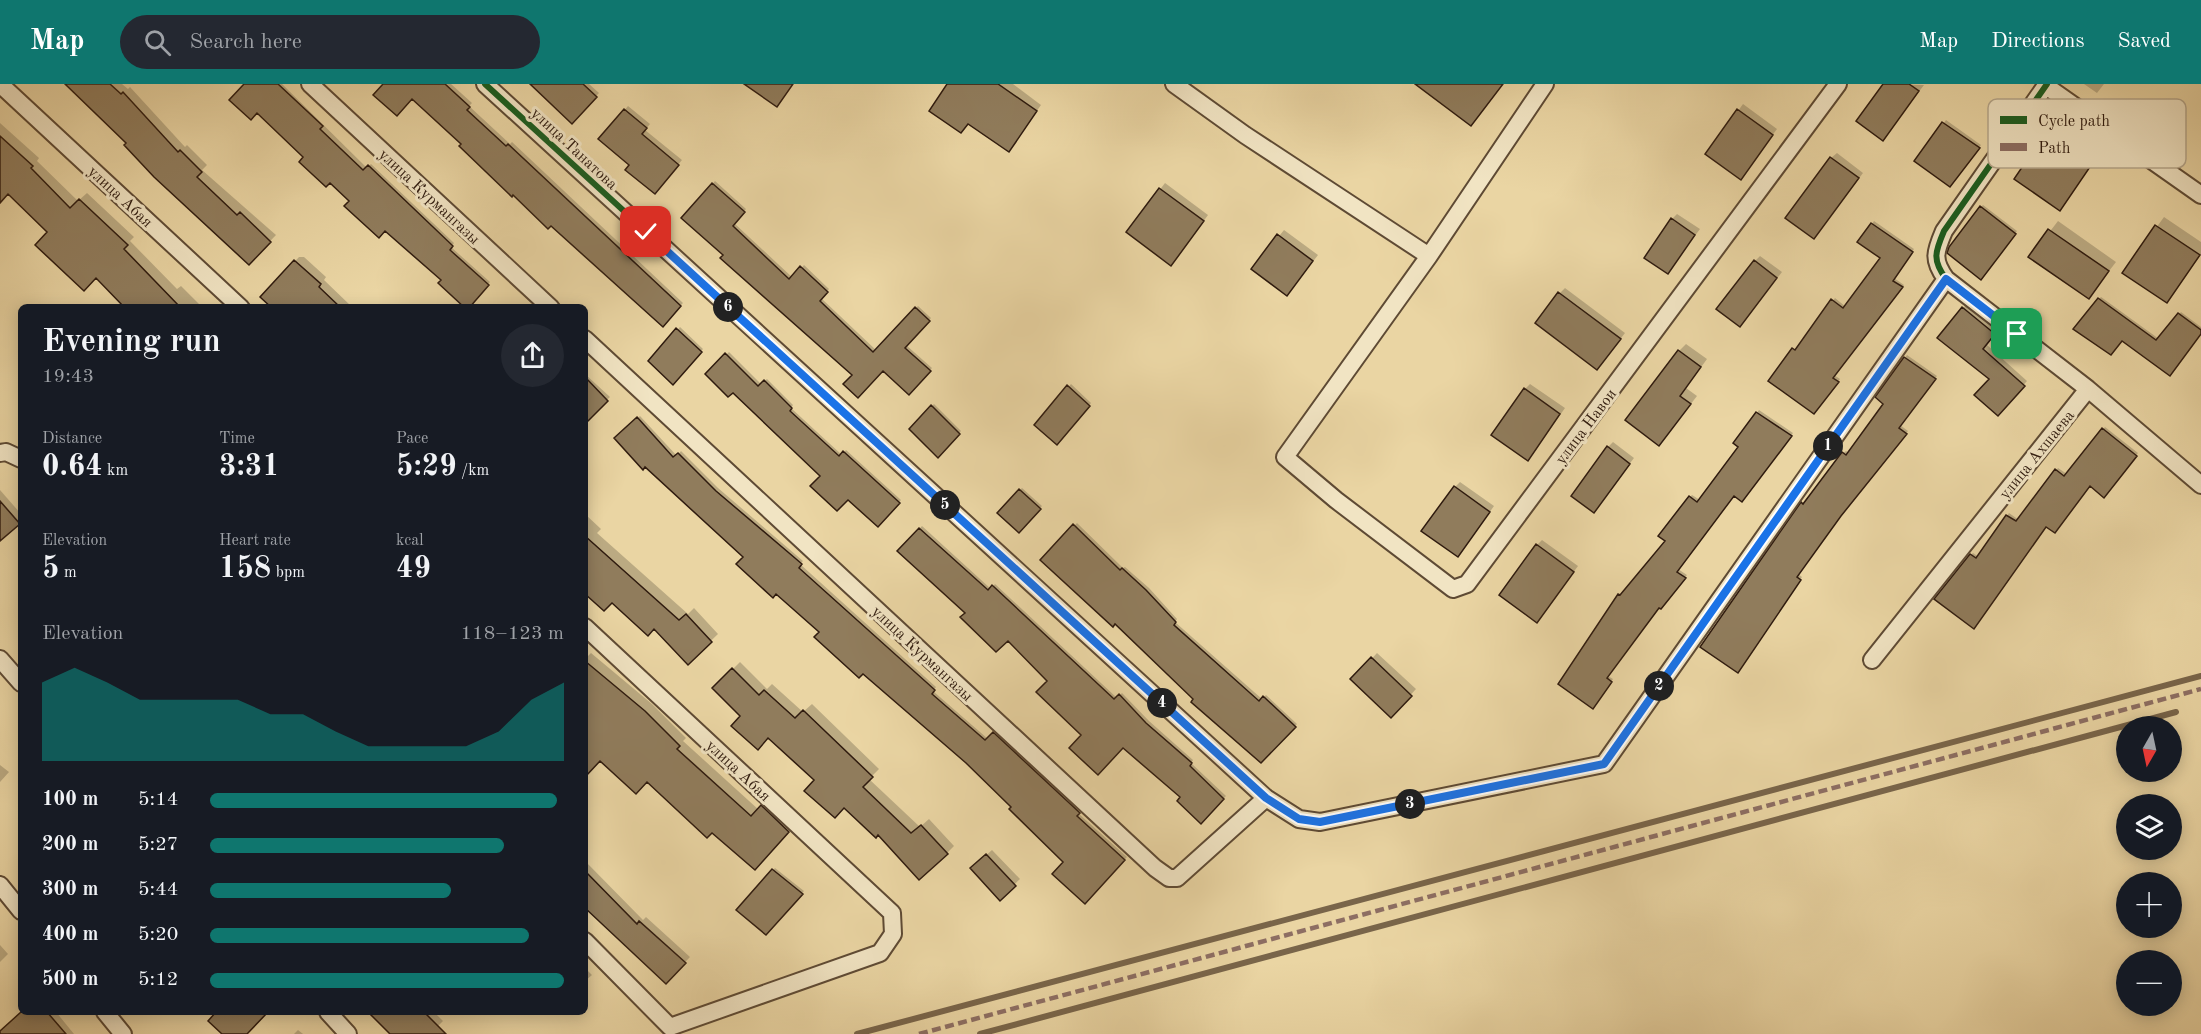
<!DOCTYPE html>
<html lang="en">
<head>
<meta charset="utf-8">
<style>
  :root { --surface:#171b24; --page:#242831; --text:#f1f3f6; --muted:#9ea1a6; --accent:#0f766e }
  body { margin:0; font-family:"Old Standard TT",serif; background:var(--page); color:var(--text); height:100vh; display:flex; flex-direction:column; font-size:22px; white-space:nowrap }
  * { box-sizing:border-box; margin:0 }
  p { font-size:20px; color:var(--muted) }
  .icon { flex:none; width:33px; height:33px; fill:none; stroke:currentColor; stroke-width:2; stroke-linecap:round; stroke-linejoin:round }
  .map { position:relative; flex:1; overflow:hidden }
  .sheet { position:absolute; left:18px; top:220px; width:570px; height:711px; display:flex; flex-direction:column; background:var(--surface); border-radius:9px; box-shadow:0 3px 15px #0003 }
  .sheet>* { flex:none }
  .needle { width:39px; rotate:189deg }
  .buttons { position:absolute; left:2116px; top:632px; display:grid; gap:12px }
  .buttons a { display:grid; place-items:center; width:66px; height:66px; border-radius:50%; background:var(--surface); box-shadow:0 3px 15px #0003; font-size:30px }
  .pin { position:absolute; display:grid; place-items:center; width:51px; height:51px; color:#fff; margin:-26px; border-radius:12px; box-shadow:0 3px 9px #0006 }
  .km { position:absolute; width:30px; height:30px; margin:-15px; border-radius:50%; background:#222; color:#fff; font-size:16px; line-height:30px; text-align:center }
  .round { display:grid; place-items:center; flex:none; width:63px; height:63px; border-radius:32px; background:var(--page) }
  .head { display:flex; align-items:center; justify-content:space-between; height:102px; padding:0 24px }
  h1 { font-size:33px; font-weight:600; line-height:45px }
  .stats { display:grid; grid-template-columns:repeat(3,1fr); gap:9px; height:102px; padding:6px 24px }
  .stats div { display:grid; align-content:center }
  .stats b { font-size:30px; font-weight:600 }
  .stats small { font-size:16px; font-weight:400 }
  .stats p { font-size:16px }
  .chart { height:168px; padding:12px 24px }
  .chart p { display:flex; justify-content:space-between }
  .chart svg { width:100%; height:108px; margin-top:6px; fill:var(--accent); opacity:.7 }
  ul { padding:0 24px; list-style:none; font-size:20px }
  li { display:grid; grid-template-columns:96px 72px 1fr; align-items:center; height:45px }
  li i { height:15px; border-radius:8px; background:var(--accent) }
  header { display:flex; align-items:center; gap:36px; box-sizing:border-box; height:84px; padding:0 30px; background:var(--accent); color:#fff }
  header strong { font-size:28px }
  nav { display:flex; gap:33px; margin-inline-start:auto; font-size:21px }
  .search { width:420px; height:54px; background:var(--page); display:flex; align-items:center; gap:15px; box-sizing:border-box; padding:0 21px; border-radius:33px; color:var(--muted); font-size:22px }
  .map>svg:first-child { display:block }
  .shadow { fill:#0003 }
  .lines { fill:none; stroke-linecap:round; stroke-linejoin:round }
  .stream { stroke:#79654a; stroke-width:6 }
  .building { fill:#907c5c; stroke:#2f1b0f; stroke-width:1.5 }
  .minor-casing { stroke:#5e4a34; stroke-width:20 }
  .minor { stroke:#f1e4c3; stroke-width:16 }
  .quiet { stroke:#8d6e63; stroke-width:4.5; stroke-dasharray:9 4.5; stroke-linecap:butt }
  .cycleway-casing { stroke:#f1e4c3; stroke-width:10 }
  .cycleway { stroke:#1b5e20; stroke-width:6 }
  .route-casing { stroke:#fff; stroke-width:12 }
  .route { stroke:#1a73e8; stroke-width:8 }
  .labels { text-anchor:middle; stroke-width:6; stroke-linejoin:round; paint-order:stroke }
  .street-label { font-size:16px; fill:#2f1b0f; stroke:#f1e4c3 }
  .key { fill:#f1e4c3; stroke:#b7a88d; stroke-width:1.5 }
  .key-label { font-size:16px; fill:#2f1b0f }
</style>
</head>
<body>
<header>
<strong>Map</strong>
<div class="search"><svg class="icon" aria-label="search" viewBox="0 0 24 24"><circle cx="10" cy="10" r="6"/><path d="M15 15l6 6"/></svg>Search here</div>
<nav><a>Map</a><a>Directions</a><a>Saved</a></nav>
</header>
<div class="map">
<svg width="2201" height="950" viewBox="0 0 2201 950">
  <rect width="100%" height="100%" fill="#ead5a3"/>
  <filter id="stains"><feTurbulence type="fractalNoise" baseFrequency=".00333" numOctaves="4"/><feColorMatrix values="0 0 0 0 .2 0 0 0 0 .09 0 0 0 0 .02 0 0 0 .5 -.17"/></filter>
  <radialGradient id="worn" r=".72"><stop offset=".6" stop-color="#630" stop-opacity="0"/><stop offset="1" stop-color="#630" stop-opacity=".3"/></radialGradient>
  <path class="shadow" d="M68,0H122L128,5L130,3L185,63L187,61L207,81L202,86L276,151L249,179Z
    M246,0H282L367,84L371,80L454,159L451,163L490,198L467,223L443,196L305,73Z
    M381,0H451L472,19L469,22L510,60L512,58L683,219L662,241L413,13Z
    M530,0H589L599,9L572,38Z
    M947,0H1013L1041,21L1009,66Z
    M1884,0L1924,1L1883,55Z
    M2084,0H2104L2097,9Z
    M1743,20L1777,45L1741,94L1707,70Z
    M628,22L650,40L645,46L682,76L659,104L600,55Z
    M1946,36L1981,61L1952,99L1916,77Z
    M0,39L39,74L37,77L78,117L87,109L134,153L130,157L177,205L181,202L203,224H127L9,108L0,117Z
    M2049,47L2093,77L2062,123L2047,49Z
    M1837,69L1863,89L1814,153L1831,74Z
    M715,97L746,125L734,139L793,194L804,181L829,205L821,214L877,267L918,222L931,234L906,261L932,284L911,307L883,285L854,291L683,134Z
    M1165,99L1208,131L1176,175L1128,148Z
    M1983,121L2017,147L1983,192L1981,123Z
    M1677,130L1700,145L1668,188L1672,135Z
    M2164,133L2201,158V171L2167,217L2124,188Z
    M1874,137L1914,165L1894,194L1904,201L1834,291L1840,295L1816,326L1793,265H1798L1835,214L1846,223L1882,173L1859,158Z
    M2058,137L2116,178L2089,213L2031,172Z
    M1284,146L1318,171L1292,205L1253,185Z
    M1760,172L1782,188L1745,236L1755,177Z
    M299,173H304L326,193L324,196L351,222L350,224H274L262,212Z
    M1565,204L1625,249L1602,279L1560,209Z
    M2101,213L2159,255L2181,228L2201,243V249L2172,288L2099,215Z
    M1967,220L1997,246L1986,260L2027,297L1998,330L1991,294L1963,224Z
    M680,243L703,265L673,299L650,277Z
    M1686,260L1707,275L1686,304L1697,312L1666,352L1679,267Z
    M729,268L761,300L767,295L793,321L791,324L842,371L846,366L901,416L878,441L822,392L733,307L707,290Z
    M1907,271L1937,292L1900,341L1908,347L1843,428L1798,490L1802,493L1740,585L1702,562L1803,419L1843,369L1846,367L1849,369L1885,319L1877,313Z
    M585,290L610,313L586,336L585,335Z
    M1071,300L1091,319L1056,359L1036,341Z
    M1530,300L1565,324L1533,370L1525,305Z
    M934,320L961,347L938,372L911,345Z
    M1759,326L1793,349L1744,414L1734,410L1678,485L1687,491L1663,521L1659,522L1608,592L1613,595L1595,621L1619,511L1623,510L1667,456L1690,413L1692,411L1700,416L1740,362L1735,359Z
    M640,332L677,372L681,367L718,404L803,477L800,480L936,603L933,607L988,655L996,646L1081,725L1078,729L1127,773L1085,818L1065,778L1013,723L967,678L821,548L745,473L616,354Z
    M2105,343L2138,369L2106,410L2090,401L2046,441L1976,541L1971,471L1973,469L1979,473L2009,429L2019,436L2058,384L2067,390Z
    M1613,358L1634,374L1594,427L1608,363Z
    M1460,398L1494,422L1463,466L1455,403Z
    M1022,404L1042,422L1019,447L999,429Z
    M0,406L21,430V436L0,455Z
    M585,430L601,445L597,449L688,530L694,524L718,550L688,579L654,543L612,517L585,507Z
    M1077,439L1123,484L1125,483L1149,504L1177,535L1175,538L1262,615L1266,611L1297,640L1261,677L1115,538L1042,476Z
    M922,442L991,505L995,500L1117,614L1122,609L1149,637L1193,676L1191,679L1226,712L1201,738L1182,713L1123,662L1083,651L1050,597L1008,555L967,528L899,467Z
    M1542,456L1578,482L1542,531L1537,461Z
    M591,569L652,620L686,654L683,657L759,726L769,715L795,740L762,777L712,747L647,696L600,675L585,676V575Z
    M1377,569L1416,605L1391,632L1353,595Z
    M740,578L767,605L772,600L803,628L812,620L879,685L869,695L920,743L929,735L954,762L947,769L878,749L816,696L714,604Z
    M0,681L9,688L0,698Z
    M992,766L1020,795L1000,814L972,784Z
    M585,777L643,836L646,833L690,873L666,898L585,822Z
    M775,784L804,807L766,849L739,826Z
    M0,861L8,870L0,878Z
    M585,884L592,891L585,897Z
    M22,928H56L74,950H0Z
    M370,928H434L443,937L430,950H392Z
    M298,946L303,950H294Z"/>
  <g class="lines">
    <path class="stream" d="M857,950L2201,592
      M980,950L2176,628"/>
  </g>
  <path class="building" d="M65,0H110L121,10L123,8L178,68L180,66L202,88L197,93L237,131L240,128L271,158L249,181L154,93L124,61L126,59Z
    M244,0H278L323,42L320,45L363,86L368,81L453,162L450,166L489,201L469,224H465L438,199L441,196L385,147L379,154L344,122L349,117L330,99L326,103L299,78L303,73L257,29L251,36L229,16Z
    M383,0H445L470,23L467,26L506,62L508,60L681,222L663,243L551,142L548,145L513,111L512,113L459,62L461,60L412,15L397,32L373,11Z
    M530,0H583L597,13L572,40Z
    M744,0H793L777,23Z
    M947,0H998L1037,27L1009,68L968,40L961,49L929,27Z
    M1415,0H1503L1471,42Z
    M1883,0H1909L1919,7L1883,57L1856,37Z
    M624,25L647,44L642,50L679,81L655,110L625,86L629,81L598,55Z
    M1737,25L1773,51L1741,96L1705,70Z
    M1942,38L1980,64L1950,103L1914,77Z
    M2046,48L2092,80L2060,127L2014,95Z
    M0,52L33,82L31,84L70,124L79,115L128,161L124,165L181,224H125L96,194L84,207L35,161L47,148L8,110L0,119Z
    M1830,73L1859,94L1814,155L1785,134Z
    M712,99L745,128L733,142L789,195L800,182L828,208L820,217L873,268L915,223L930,237L905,264L931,287L909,311L883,287L858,314L843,300L852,291L720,174L723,171L681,134Z
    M1159,104L1204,137L1171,182L1126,148Z
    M1980,122L2016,150L1981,196L1947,169L1949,163Z
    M1671,134L1695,151L1668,190L1644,174Z
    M1871,139L1913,168L1893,197L1903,203L1833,294L1839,298L1814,330L1768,297L1792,264L1795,266L1831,215L1843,224L1880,174L1857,158Z
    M2155,141L2200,171L2167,219L2122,189Z
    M2048,145L2109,187L2089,215L2028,173Z
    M1277,150L1313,177L1287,212L1251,185Z
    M294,176L321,200L319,203L341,224H272L260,213Z
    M1754,176L1777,194L1740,243L1716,225Z
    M1558,208L1621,255L1597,286L1535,239Z
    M2098,214L2156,256L2178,229L2201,246V250L2170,292L2122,257L2111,271L2073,245Z
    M1962,223L1995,250L1983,265L2025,302L1998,332L1974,311L1989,295L1937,254Z
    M676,244L702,268L673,301L648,277Z
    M1678,266L1701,283L1680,312L1691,320L1659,362L1625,336Z
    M725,269L758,302L764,296L792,324L790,327L839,372L843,367L900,419L878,443L848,416L837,427L810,402L820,392L733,309L728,313L705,290Z
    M1904,273L1936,295L1899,344L1907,350L1841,432L1797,493L1801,496L1738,589L1700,563L1801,418L1803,420L1842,368L1846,371L1883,320L1875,313Z
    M585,293L608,317L585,340Z
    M1067,301L1090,322L1057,361L1034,341Z
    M1524,304L1560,330L1528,377L1491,351Z
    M931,321L960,350L938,374L909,345Z
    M1756,328L1792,352L1742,418L1734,412L1677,488L1686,494L1661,525L1659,524L1607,594L1612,598L1593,625L1558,600L1618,510L1620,511L1665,457L1658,452L1689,412L1697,418L1738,363L1733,359Z
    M637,333L673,373L678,369L716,407L802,480L799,484L935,606L932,610L985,656L993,648L1080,729L1077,732L1125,776L1085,820L1052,790L1063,778L1009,725L1011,723L966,679L863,590L859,594L814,553L819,548L776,510L773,514L736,480L743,473L645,383L643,386L614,354Z
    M2102,344L2137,372L2104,414L2090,402L2055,449L2046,443L1974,545L1934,515L1970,470L1976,474L2006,431L2016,437L2055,385L2064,392Z
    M1607,362L1630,380L1594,429L1571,412Z
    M1454,402L1490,428L1458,473L1421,447Z
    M1019,405L1041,425L1019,449L997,429Z
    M0,417L20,440L0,457Z
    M1073,440L1120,486L1122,484L1146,506L1176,538L1174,541L1259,617L1263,612L1296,643L1261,679L1191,618L1193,615L1115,540L1113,543L1040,476Z
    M919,444L988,506L992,501L1114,615L1119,610L1146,639L1192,679L1190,682L1224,715L1201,740L1177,717L1180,713L1123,664L1098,691L1069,664L1081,651L1036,608L1047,597L1008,557L996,568L960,533L965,529L897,467Z
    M585,452L679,536L686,530L712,558L688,581L654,545L648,552L612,519L604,527L585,510Z
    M1536,460L1574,488L1537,539L1499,511Z
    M1371,573L1412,612L1391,634L1350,595Z
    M585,577L645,627L680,662L677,665L751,732L761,721L789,748L755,786L712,749L707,754L647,698L636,710L600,677L585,693Z
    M732,584L759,611L764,606L795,634L803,626L873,693L863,703L911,749L921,741L948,770L919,796L878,751L876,754L844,724L835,734L804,707L814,696L768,654L758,666L731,642L740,632L712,604Z
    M986,770L1016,802L1000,817L970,784Z
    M772,785L803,810L766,851L736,826Z
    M585,787L637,840L639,837L686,879L666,900L585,824Z
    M21,928H47L66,950H0V947Z
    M216,928H268L247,950H222L208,937Z
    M368,928H424L446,950H390Z"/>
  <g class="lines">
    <defs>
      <path id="minor" d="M0,0L241,224
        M310,0L551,224
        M485,0L1266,714L1299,735L1320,738L1604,680L1946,195C1932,176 1935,168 1944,147L2047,0
        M1174,0L1245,51L1429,172
        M1545,0L1429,172L1285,373L1336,416L1453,505L1467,500L1838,0
        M2046,2L2201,111
        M585,255L1155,784L1169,794H1177L1266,714
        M2088,305L2201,401
        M0,369L6,368L21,375
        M585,543L892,829L893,850L880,869L670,943L585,857
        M0,575L21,599
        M1872,576L2088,305L1946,195
        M0,801L21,827
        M105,928L123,950
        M328,928L348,950"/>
    </defs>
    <use href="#minor" class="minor-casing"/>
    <use href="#minor" class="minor"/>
    <path class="quiet" d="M919,950L2201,605"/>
    <defs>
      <path id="cycleway" d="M485,0L1266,714L1299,735L1320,738L1604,680L1946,195C1932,176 1935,168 1944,147L2047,0"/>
    </defs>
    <use href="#cycleway" class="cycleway-casing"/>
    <use href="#cycleway" class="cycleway"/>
  </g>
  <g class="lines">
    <defs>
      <path id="route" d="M646,148L1266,714L1299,735L1320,738L1604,680L1946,195L2017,250"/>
    </defs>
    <use href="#route" class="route-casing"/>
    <use href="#route" class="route"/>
  </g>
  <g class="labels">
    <g class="street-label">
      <text transform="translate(575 64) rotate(43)" y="6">улица Танатова</text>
      <text transform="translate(121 112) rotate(43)" y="6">улица Абая</text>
      <text transform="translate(430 112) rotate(43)" y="6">улица Курмангазы</text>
      <text transform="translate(1585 342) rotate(-53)" y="6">улица Навои</text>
      <text transform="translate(2036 370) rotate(-51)" y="6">улица Ахшаева</text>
      <text transform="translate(923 569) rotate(43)" y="6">улица Курмангазы</text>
      <text transform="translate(739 686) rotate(43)" y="6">улица Абая</text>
    </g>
  </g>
  <rect x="1988" y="15" width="198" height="69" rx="9" class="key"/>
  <rect x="2000" y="32" width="27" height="8" fill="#1b5e20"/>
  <rect x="2000" y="59" width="27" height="8" fill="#8d6e63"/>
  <g class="key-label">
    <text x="2038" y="42">Cycle path</text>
    <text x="2038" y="69">Path</text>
  </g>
  <rect width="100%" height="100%" filter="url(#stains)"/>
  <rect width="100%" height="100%" fill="url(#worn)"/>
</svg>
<div class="buttons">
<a><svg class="needle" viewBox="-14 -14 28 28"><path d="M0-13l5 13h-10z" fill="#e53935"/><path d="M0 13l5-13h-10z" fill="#9ea1a6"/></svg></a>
<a><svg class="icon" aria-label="layers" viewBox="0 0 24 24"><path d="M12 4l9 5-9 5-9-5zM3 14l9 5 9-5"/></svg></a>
<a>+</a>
<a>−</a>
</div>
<div class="pin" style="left:2017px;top:250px;background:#1e9e55"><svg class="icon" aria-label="arrive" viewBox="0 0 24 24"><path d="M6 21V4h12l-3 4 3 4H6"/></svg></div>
<div class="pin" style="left:646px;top:148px;background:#d93025"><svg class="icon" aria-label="check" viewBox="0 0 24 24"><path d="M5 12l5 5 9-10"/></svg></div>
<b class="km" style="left:1828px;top:362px">1</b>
<b class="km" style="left:1659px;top:602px">2</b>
<b class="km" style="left:1410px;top:720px">3</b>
<b class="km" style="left:1162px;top:619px">4</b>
<b class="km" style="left:945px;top:421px">5</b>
<b class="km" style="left:728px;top:223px">6</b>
<section class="sheet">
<div class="head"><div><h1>Evening run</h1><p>19:43</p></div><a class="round"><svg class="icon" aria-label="share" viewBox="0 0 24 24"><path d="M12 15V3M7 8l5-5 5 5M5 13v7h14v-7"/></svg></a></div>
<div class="stats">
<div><p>Distance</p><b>0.64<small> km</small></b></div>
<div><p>Time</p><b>3:31</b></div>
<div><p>Pace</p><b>5:29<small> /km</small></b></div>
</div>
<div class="stats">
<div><p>Elevation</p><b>5<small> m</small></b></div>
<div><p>Heart rate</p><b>158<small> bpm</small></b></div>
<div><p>kcal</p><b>49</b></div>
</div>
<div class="chart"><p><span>Elevation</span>118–123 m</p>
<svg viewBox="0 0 160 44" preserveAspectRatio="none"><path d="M0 44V12L10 6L20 12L30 19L40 19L50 19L60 19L70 25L80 25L90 32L100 38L110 38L120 38L130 38L140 32L150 19L160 12V44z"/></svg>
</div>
<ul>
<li><b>100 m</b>5:14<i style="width:98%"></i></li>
<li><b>200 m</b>5:27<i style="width:83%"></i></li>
<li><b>300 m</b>5:44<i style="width:68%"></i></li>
<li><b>400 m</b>5:20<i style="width:90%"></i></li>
<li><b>500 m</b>5:12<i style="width:100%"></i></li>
</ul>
</section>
</div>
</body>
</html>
